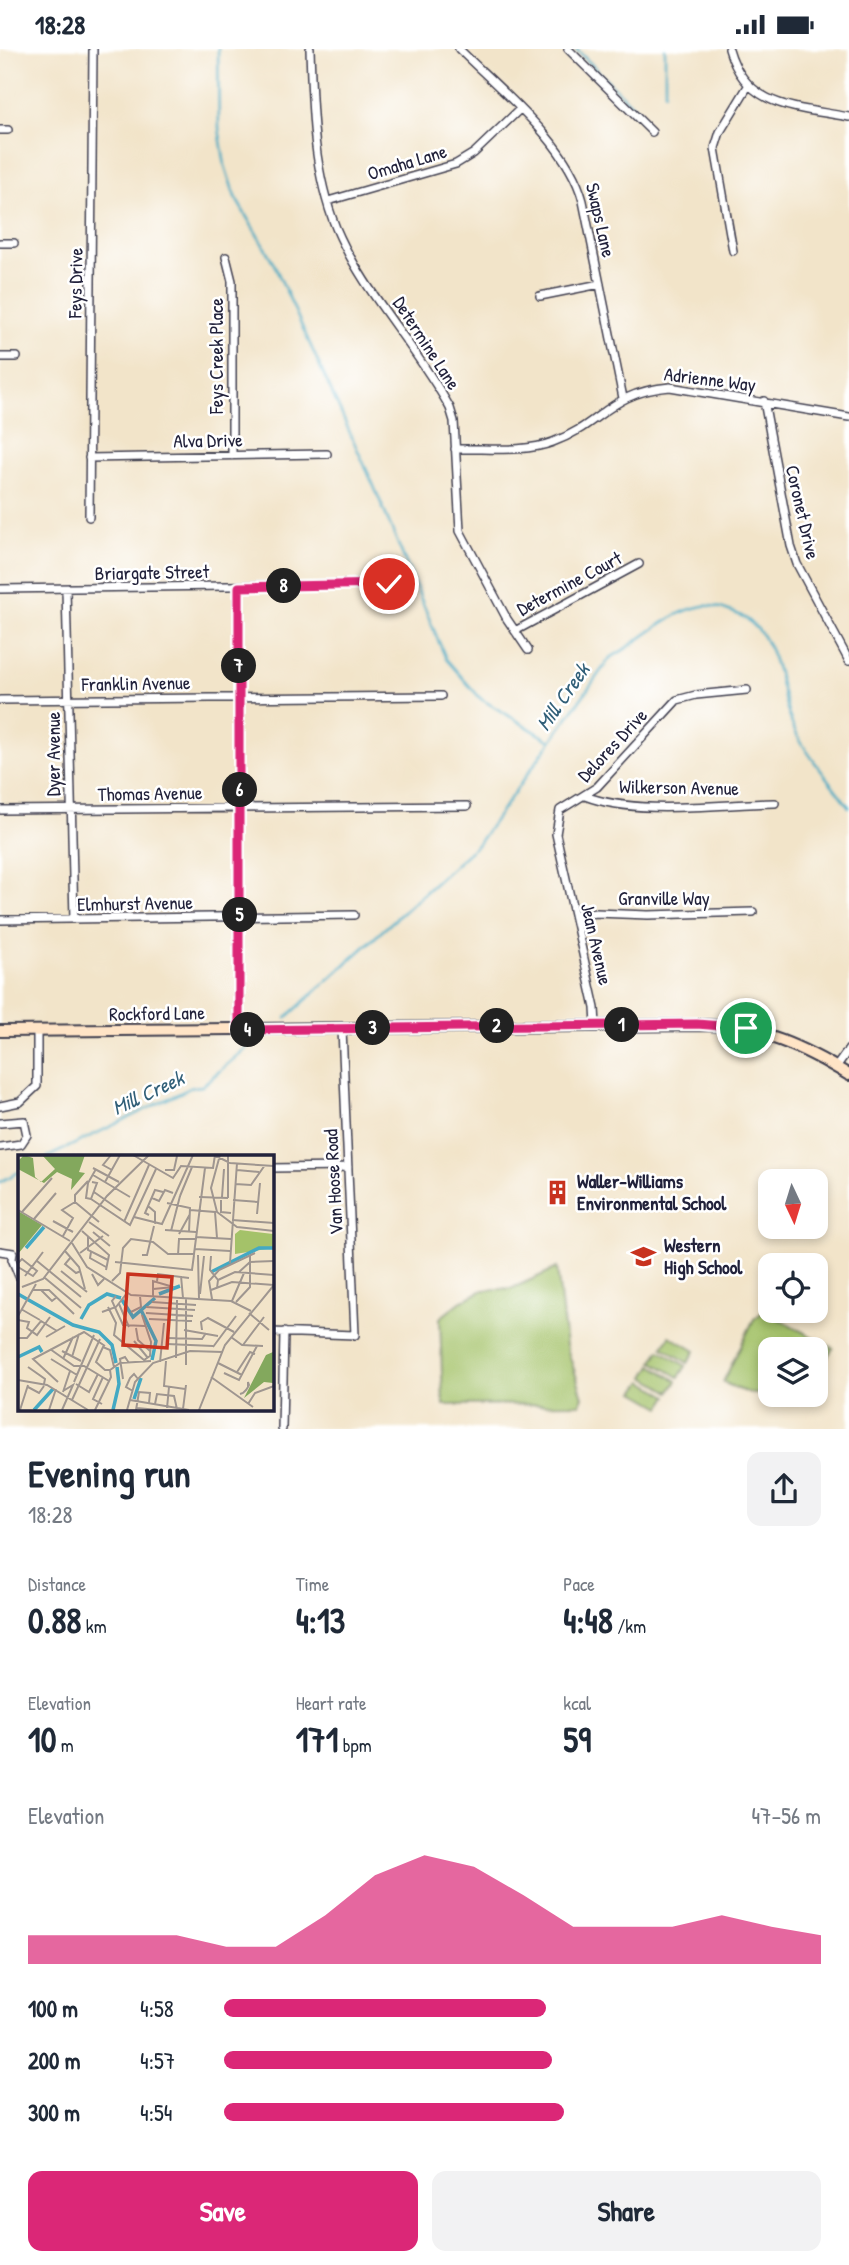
<!DOCTYPE html>
<html lang="en">
<head>
<meta charset="utf-8">
<style>
  :root { --surface:#fff; --page:#f2f2f3; --text:#1f2937; --muted:#747a83; --accent:#db2777 }
  body { margin:0; font-family:"Patrick Hand",sans-serif; background:var(--page); color:var(--text); height:100vh; display:flex; flex-direction:column; font-size:26px; white-space:nowrap }
  * { box-sizing:border-box; margin:0 }
  p { font-size:23px; color:var(--muted) }
  .icon { flex:none; width:38px; height:38px; fill:none; stroke:currentColor; stroke-width:2; stroke-linecap:round; stroke-linejoin:round }
  .map { position:relative; height:1380px; overflow:hidden }
  .sheet { display:flex; flex-direction:column; background:var(--surface); flex:1 }
  .sheet>* { flex:none }
  .needle { width:46px; rotate:176deg }
  .fabs { position:absolute; left:758px; top:1120px; display:grid; gap:14px }
  .fabs a { display:grid; place-items:center; width:70px; height:70px; border-radius:14px; background:var(--surface); box-shadow:0 4px 10px #0003; font-size:35px }
  .pin { position:absolute; display:grid; place-items:center; width:60px; height:60px; color:#fff; margin:-30px; border:4px solid #fff; border-radius:50%; box-shadow:0 2px 7px #0007 }
  .km { position:absolute; width:35px; height:35px; margin:-18px; border-radius:50%; background:#222; color:#fff; font-size:19px; line-height:35px; text-align:center }
  .round { display:grid; place-items:center; flex:none; width:74px; height:74px; border-radius:14px; background:var(--page) }
  .head { display:flex; align-items:center; justify-content:space-between; height:119px; padding:0 28px }
  h1 { font-size:38px; font-weight:800; line-height:52px }
  .figures { display:grid; grid-template-columns:repeat(3,1fr); gap:10px; height:119px; padding:7px 28px }
  .figures div { display:grid; align-content:center }
  .figures b { font-size:35px; font-weight:800 }
  .figures small { font-size:19px; font-weight:400 }
  .figures p { font-size:19px }
  .chart { height:196px; padding:14px 28px }
  .chart p { display:flex; justify-content:space-between }
  .chart svg { width:100%; height:126px; margin-top:7px; fill:var(--accent); opacity:.7 }
  .primary-button { display:flex; gap:14px; margin-top:auto; padding:14px 28px }
  .primary-button a { flex:1; height:80px; border-radius:14px; background:var(--accent); color:#fff; font-size:28px; font-weight:800; line-height:80px; text-align:center }
  .primary-button a+a { background:var(--page); color:var(--text) }
  ul { padding:0 28px; list-style:none; font-size:23px }
  li { display:grid; grid-template-columns:112px 84px 1fr; align-items:center; height:52px }
  li i { height:18px; border-radius:9px; background:var(--accent) }
  .status { display:flex; justify-content:space-between; align-items:center; height:49px; padding:0 35px; background:var(--surface); direction:ltr }
  .status svg { height:19px; fill:currentColor }
  .map>svg:first-child { display:block }
  .garden { fill:#a4c269; stroke:#637252; stroke-width:2 }
  .lines { fill:none; stroke-linecap:round; stroke-linejoin:round }
  .stream { stroke:#43a9c3; stroke-width:2.5 }
  .minor-casing { stroke:#413f50; stroke-width:10 }
  .secondary-casing { stroke:#413f50; stroke-width:14 }
  .minor { stroke:#fff; stroke-width:7 }
  .secondary { stroke:#ffe4c6; stroke-width:10 }
  .route-casing { stroke:#fff; stroke-width:14 }
  .route { stroke:#db2777; stroke-width:9 }
  .labels { text-anchor:middle; stroke-width:5; stroke-linejoin:round; paint-order:stroke }
  .street-label { font-size:19px; fill:#22223b; stroke:#fff }
  .poi-label { font-size:19px; font-weight:bold; fill:#22223b; stroke:#fff; text-anchor:start }
  .water-label { font-size:21px; font-style:italic; fill:#315f78; stroke:#fff }
  .inset-river { fill:none; stroke:#43a9c3; stroke-width:3.5 }
  .inset-road { fill:none; stroke:#9f9690; stroke-width:2 }
  .view { fill:#c8321e; fill-opacity:0.15; stroke:#c8321e; stroke-width:3.5 }
  .inset-edge { fill:none; stroke:#22223b; stroke-width:3.5 }
</style>
</head>
<body>
<div class="status"><b>18:28</b><svg viewBox="0 0 49 12"><path d="M0 12V9h3v3zM5 12V6h3v6zM10 12V3h3v9zM15 12V0h3v12zM26 1h20v11H26zM47 4h2v5h-2z"/></svg></div>
<div class="map">
<svg width="849" height="1380" viewBox="0 0 849 1380">
  <rect width="100%" height="100%" fill="#fff"/>
  <filter id="ink" filterUnits="userSpaceOnUse"><feTurbulence type="fractalNoise" baseFrequency=".0143" numOctaves="2"/><feDisplacementMap in="SourceGraphic" scale="14" xChannelSelector="R" yChannelSelector="G"/><feConvolveMatrix kernelMatrix="1 2 1 2 8 2 1 2 1" color-interpolation-filters="sRGB"/></filter>
  <filter id="wash" filterUnits="userSpaceOnUse"><feTurbulence type="fractalNoise" baseFrequency=".00686" numOctaves="4" result="noise"/><feDisplacementMap in="SourceGraphic" scale="28" xChannelSelector="R" yChannelSelector="G"/><feGaussianBlur stdDeviation="1.57" result="paint"/><feColorMatrix in="noise" values="0 0 0 0 0 0 0 0 0 0 0 0 0 0 0 0 0 1.4 0 .05"/><feComposite in="paint" operator="in"/></filter>
  <g filter="url(#wash)">
    <rect width="100%" height="100%" fill="#f2e4c9"/>
    <path class="garden" d="M557,1219L566,1296L583,1348L580,1355L443,1356L440,1269L460,1253L483,1241L513,1239Z
      M764,1262L833,1299L816,1324V1300H770V1345C753,1347 738,1341 723,1333L754,1270Z
      M670,1287L695,1302L688,1314L663,1298Z
      M660,1301L686,1317L679,1328L653,1313Z
      M652,1316L677,1332L670,1343L645,1328Z
      M643,1332L668,1347L661,1358L635,1343Z"/>
    <g class="lines">
      <path class="stream" d="M218,0L219,79L225,117L235,148L272,211L373,435L446,610L481,650L549,691
        M576,0L639,63
        M665,0V43
        M286,969L477,796L610,609C641,593 667,563 703,557C712,556 721,559 729,562C784,578 775,647 798,688C812,712 832,735 849,758
        M48,1108L192,1038L202,1037L252,994
        M0,1133L19,1123"/>
    </g>
  </g>
  <g filter="url(#ink)">
    <g class="lines">
      <defs>
        <path id="minor" d="M310,0C312,60 313,122 336,179C363,243 417,298 450,359L454,372L460,482L507,570L528,601
          M459,0C501,42 568,94 583,152L623,349
          M568,0L652,83
          M729,0C746,60 797,58 849,68
          M0,81H8
          M328,152L456,115L474,104L519,61
          M0,194H14
          M733,202L715,99L720,83L748,37
          M226,208L232,232V407
          M540,247L600,235
          M0,308H17
          M764,352L791,497L797,515L849,612
          M455,400C486,399 524,404 553,393C601,376 609,343 670,338L849,368
          M89,409L327,405
          M89,468L93,0
          M239,538V981
          M0,540L389,535
          M66,540L74,870
          M515,582L639,515
          M0,651L441,647
          M585,747C637,767 718,755 775,754
          M0,761L467,757
          M575,867L596,864L648,866L753,863
          M0,871L354,866
          M596,976L595,959L556,785L560,761L597,738L677,651L696,646L747,641
          M836,1018L849,1000
          M0,1057L20,1053L37,1037V982
          M0,1074L24,1072L27,1086L21,1095L0,1098
          M271,1119L348,1118
          M0,1202L13,1204
          M13,1204L12,1210L19,1227
          M271,1283L355,1286L342,980
          M282,1380L284,1283"/>
        <path id="secondary" d="M0,982L707,976C762,979 803,998 849,1026"/>
      </defs>
      <use href="#minor" class="minor-casing"/>
      <use href="#secondary" class="secondary-casing"/>
      <use href="#minor" class="minor"/>
      <use href="#secondary" class="secondary"/>
    </g>
  </g>
  <g class="lines" filter="url(#ink)">
    <defs>
      <path id="route" d="M389,535L239,538V981L697,975L746,979"/>
    </defs>
    <use href="#route" class="route-casing"/>
    <use href="#route" class="route"/>
  </g>
  <defs>
    <symbol id="building-bare" viewBox="-9 -9 18 18"><path d="M-4-6H4V6H1V3H-1V6H-4ZM-2.5-4.3h1.7v1.8h-1.7ZM.8-4.3h1.7v1.8H.8ZM-2.5-1h1.7V.8h-1.7ZM.8-1h1.7V.8H.8Z" fill="#c8321e" stroke="#fff" stroke-width="2.5" paint-order="stroke"/></symbol>
    <symbol id="school-bare" viewBox="-9 -9 18 18"><path d="M0-5L7-2L0 1L-7-2ZM-4 1L0 2.5L4 1V4Q0 6-4 4Z" fill="#c8321e" stroke="#fff" stroke-width="2.5" paint-order="stroke"/></symbol>
  </defs>
  <g fill-rule="evenodd">
    <use href="#building-bare" x="540" y="1126" width="35" height="35"/>
    <use href="#school-bare" x="626" y="1190" width="35" height="35"/>
  </g>
  <g class="labels">
    <g class="street-label">
      <text transform="translate(407 113) rotate(-17)" y="7">Omaha Lane</text>
      <text transform="translate(601 171) rotate(77)" y="7">Swaps Lane</text>
      <text transform="translate(75 234) rotate(-89)" y="7">Feys Drive</text>
      <text transform="translate(427 294) rotate(57)" y="7">Determine Lane</text>
      <text transform="translate(216 307) rotate(-90)" y="7">Feys Creek Place</text>
      <text transform="translate(710 330) rotate(7)" y="7">Adrienne Way</text>
      <text transform="translate(208 391) rotate(-1)" y="7">Alva Drive</text>
      <text transform="translate(803 463) rotate(77)" y="7">Coronet Drive</text>
      <text transform="translate(152 523) rotate(-1)" y="7">Briargate Street</text>
      <text transform="translate(569 534) rotate(-28)" y="7">Determine Court</text>
      <text transform="translate(136 634) rotate(-1)" y="7">Franklin Avenue</text>
      <text transform="translate(612 696) rotate(-47)" y="7">Delores Drive</text>
      <text transform="translate(53 705) rotate(-90)" y="7">Dyer Avenue</text>
      <text transform="translate(679 738) rotate(1)" y="7">Wilkerson Avenue</text>
      <text transform="translate(150 744) rotate(-1)" y="7">Thomas Avenue</text>
      <text x="664" y="856">Granville Way</text>
      <text transform="translate(135 854) rotate(-1)" y="7">Elmhurst Avenue</text>
      <text transform="translate(597 895) rotate(77)" y="7">Jean Avenue</text>
      <text transform="translate(157 964) rotate(-1)" y="7">Rockford Lane</text>
      <text transform="translate(333 1133) rotate(-93)" y="7">Van Hoose Road</text>
    </g>
    <g class="poi-label">
      <text x="577" y="1139">Waller-Williams<tspan x="577" dy="22">Environmental School</tspan></text>
      <text x="664" y="1203">Western<tspan x="664" dy="22">High School</tspan></text>
    </g>
    <g class="water-label">
      <text transform="translate(563 648) rotate(-55)" y="7">Mill Creek</text>
      <text transform="translate(148 1044) rotate(-25)" y="7">Mill Creek</text>
    </g>
  </g>
  <g transform="translate(18 1106)">
    <rect width="256" height="256" fill="#f2e4c9"/>
    <path d="M6,0L15,3L17,22L23,27L37,14L24,0H67L61,17L67,18L53,35L54,24L39,17L26,28L0,14V6ZM0,56L24,70L0,99ZM255,197V228L246,227L226,243L248,200Z" fill="#83a85d"/>
    <path d="M222,75L255,79V93L217,99V79Z" fill="#a4c269"/>
    <path class="inset-river" d="M8,93L26,72M193,117L241,93H256M0,139L55,170L81,177L94,190L98,208M141,139L162,131M104,145L115,162L137,143M123,155L138,186L134,205M63,164L71,150L89,139L103,143M0,202L21,192L24,197M116,244L123,223M16,255L35,234M95,255L101,229L99,212"/>
    <path class="inset-road" d="M93,0L85,10L94,15M115,0L155,23L163,11L195,13L197,0M196,0L212,8L256,11M202,0L193,33L199,57L219,72L256,76M210,0V43M75,13L101,27M147,15H156L159,1M219,15L241,17M75,20L112,42M87,27L102,0M217,29L233,30L247,10M76,37L103,56M162,41L174,12M181,42L210,43M204,42L206,14M134,43L141,46L147,35L155,38M73,44L112,70L138,14M73,44L68,43L70,28L78,14M73,44L79,28L74,27M203,45V57L213,58M215,45L240,47M57,47L81,67M57,47V40L70,26M149,48L172,53L171,77M130,51L137,57V69M0,55L52,86M172,55L197,57L199,83M4,57L34,23M239,59L242,28M131,60L127,58L137,35L145,37M116,62L144,69L175,0M16,64L38,38M214,65L256,68M35,66L55,77M71,67L91,81M106,67L131,10M147,75L178,77M64,76L91,100L88,115M153,76L162,41M75,77L92,91M161,79L172,59M45,81L55,63L44,55L57,47M70,81V95L90,105M178,82L213,84M54,88L69,112L113,140L213,146L233,156M177,94L212,96M47,96L61,112L67,134M73,97L72,103L88,112M62,98L85,81M124,100H129L136,71M160,100L161,84H178M180,100L181,144M193,101L192,115L200,125L199,133M53,102L47,109L58,118L63,116M19,106L63,142M97,107L174,115L176,100M0,108L4,104L19,116L15,121L0,112M212,108L219,8M43,116L69,137M221,117L232,107L256,106M74,119L80,130L86,124M7,121L25,97M163,121L165,143M27,123L63,153M200,125L217,117L256,120M94,126L102,118L105,93L113,84L135,87L150,99H176L187,13M139,126L140,119L171,123M4,132L25,124L89,41L131,0M135,134L156,132M15,135H31L56,159M23,135L34,146L39,142M193,135L214,127L256,130M182,139L186,101M98,141L94,146L105,170L127,171M135,141V126L152,131M168,143V210M194,144L191,126L201,115L237,98M214,146L226,118M134,147L178,150M218,147L232,132V100M101,149L111,172M90,152L98,168L96,180L126,205L132,201L133,187L124,160M128,152L177,155M3,154L22,165M84,157L98,152L109,138M113,157L123,152L122,141M128,158L175,161M231,158L251,175M0,161L18,129M131,164L174,166M0,165L11,167L9,173L19,180L32,162M118,173L120,185L132,196M166,175L200,181M184,175L183,167L190,163L216,177M28,182L47,171M213,182L224,190L245,191M0,183H9L23,166L39,176M149,183L184,184L188,178M116,186L130,203M149,189L195,191M225,190L246,162M195,192L218,161M32,194L56,211H66L91,226M44,196L63,206M54,202L61,179M158,203L159,145M33,204L59,220M45,204L55,182M148,206L146,231L167,234M142,207L146,168M200,208L224,220M10,212L27,224L26,229M96,212L92,195L85,192L78,207L87,215H92L102,208L133,206M219,217L232,197L237,199M206,218L221,225L239,191M193,222L235,252M105,224L102,204L107,202L111,208M0,225L29,230L70,255M40,227L15,204L66,177L87,191M56,227L76,180M58,229L71,237L80,219M10,232L21,238L26,231M115,236L108,232L112,223L116,219L120,224M45,237L52,216M222,239L225,238L228,235L230,232L231,230L230,227V232M54,245L82,184M112,245L171,255M84,249L75,244L85,222M137,249L139,239L156,241L159,254M230,249L237,238L256,231M119,253L140,255M149,253L151,232M165,254L168,230M2,255L10,230M31,255L38,234M44,255L55,230L45,236M77,255L93,222L92,215M109,255L117,227L135,208L172,196L205,197M118,255L121,237L132,238L131,248M181,255L207,190L256,130"/>
    <path class="view" d="M110,119L154,122L149,193L105,190Z"/>
    <rect width="256" height="256" class="inset-edge"/>
  </g>
</svg>
<div class="fabs">
<a><svg class="needle" viewBox="-14 -14 28 28"><path d="M0-13l5 13h-10z" fill="#e53935"/><path d="M0 13l5-13h-10z" fill="#747a83"/></svg></a>
<a><svg class="icon" aria-label="locate" viewBox="0 0 24 24"><circle cx="12" cy="12" r="6"/><path d="M12 2v4M12 18v4M2 12h4M18 12h4"/></svg></a>
<a><svg class="icon" aria-label="layers" viewBox="0 0 24 24"><path d="M12 4l9 5-9 5-9-5zM3 14l9 5 9-5"/></svg></a>
</div>
<div class="pin" style="left:746px;top:979px;background:#1e9e55"><svg class="icon" aria-label="arrive" viewBox="0 0 24 24"><path d="M6 21V4h12l-3 4 3 4H6"/></svg></div>
<div class="pin" style="left:389px;top:535px;background:#d93025"><svg class="icon" aria-label="check" viewBox="0 0 24 24"><path d="M5 12l5 5 9-10"/></svg></div>
<b class="km" style="left:622px;top:976px">1</b>
<b class="km" style="left:497px;top:977px">2</b>
<b class="km" style="left:373px;top:979px">3</b>
<b class="km" style="left:248px;top:981px">4</b>
<b class="km" style="left:240px;top:866px">5</b>
<b class="km" style="left:240px;top:741px">6</b>
<b class="km" style="left:239px;top:617px">7</b>
<b class="km" style="left:284px;top:537px">8</b>
</div>
<section class="sheet">
<div class="head"><div><h1>Evening run</h1><p>18:28</p></div><a class="round"><svg class="icon" aria-label="share" viewBox="0 0 24 24"><path d="M12 15V3M7 8l5-5 5 5M5 13v7h14v-7"/></svg></a></div>
<div class="figures">
<div><p>Distance</p><b>0.88<small> km</small></b></div>
<div><p>Time</p><b>4:13</b></div>
<div><p>Pace</p><b>4:48<small> /km</small></b></div>
</div>
<div class="figures">
<div><p>Elevation</p><b>10<small> m</small></b></div>
<div><p>Heart rate</p><b>171<small> bpm</small></b></div>
<div><p>kcal</p><b>59</b></div>
</div>
<div class="chart"><p><span>Elevation</span>47–56 m</p>
<svg viewBox="0 0 160 44" preserveAspectRatio="none"><path d="M0 44V34L10 34L20 34L30 34L40 38L50 38L60 27L70 13L80 6L90 10L100 20L110 31L120 31L130 31L140 27L150 31L160 34V44z"/></svg>
</div>
<ul>
<li><b>100 m</b>4:58<i style="width:54%"></i></li>
<li><b>200 m</b>4:57<i style="width:55%"></i></li>
<li><b>300 m</b>4:54<i style="width:57%"></i></li>
</ul>
<div class="primary-button"><a>Save</a><a>Share</a></div>
</section>
</body>
</html>
